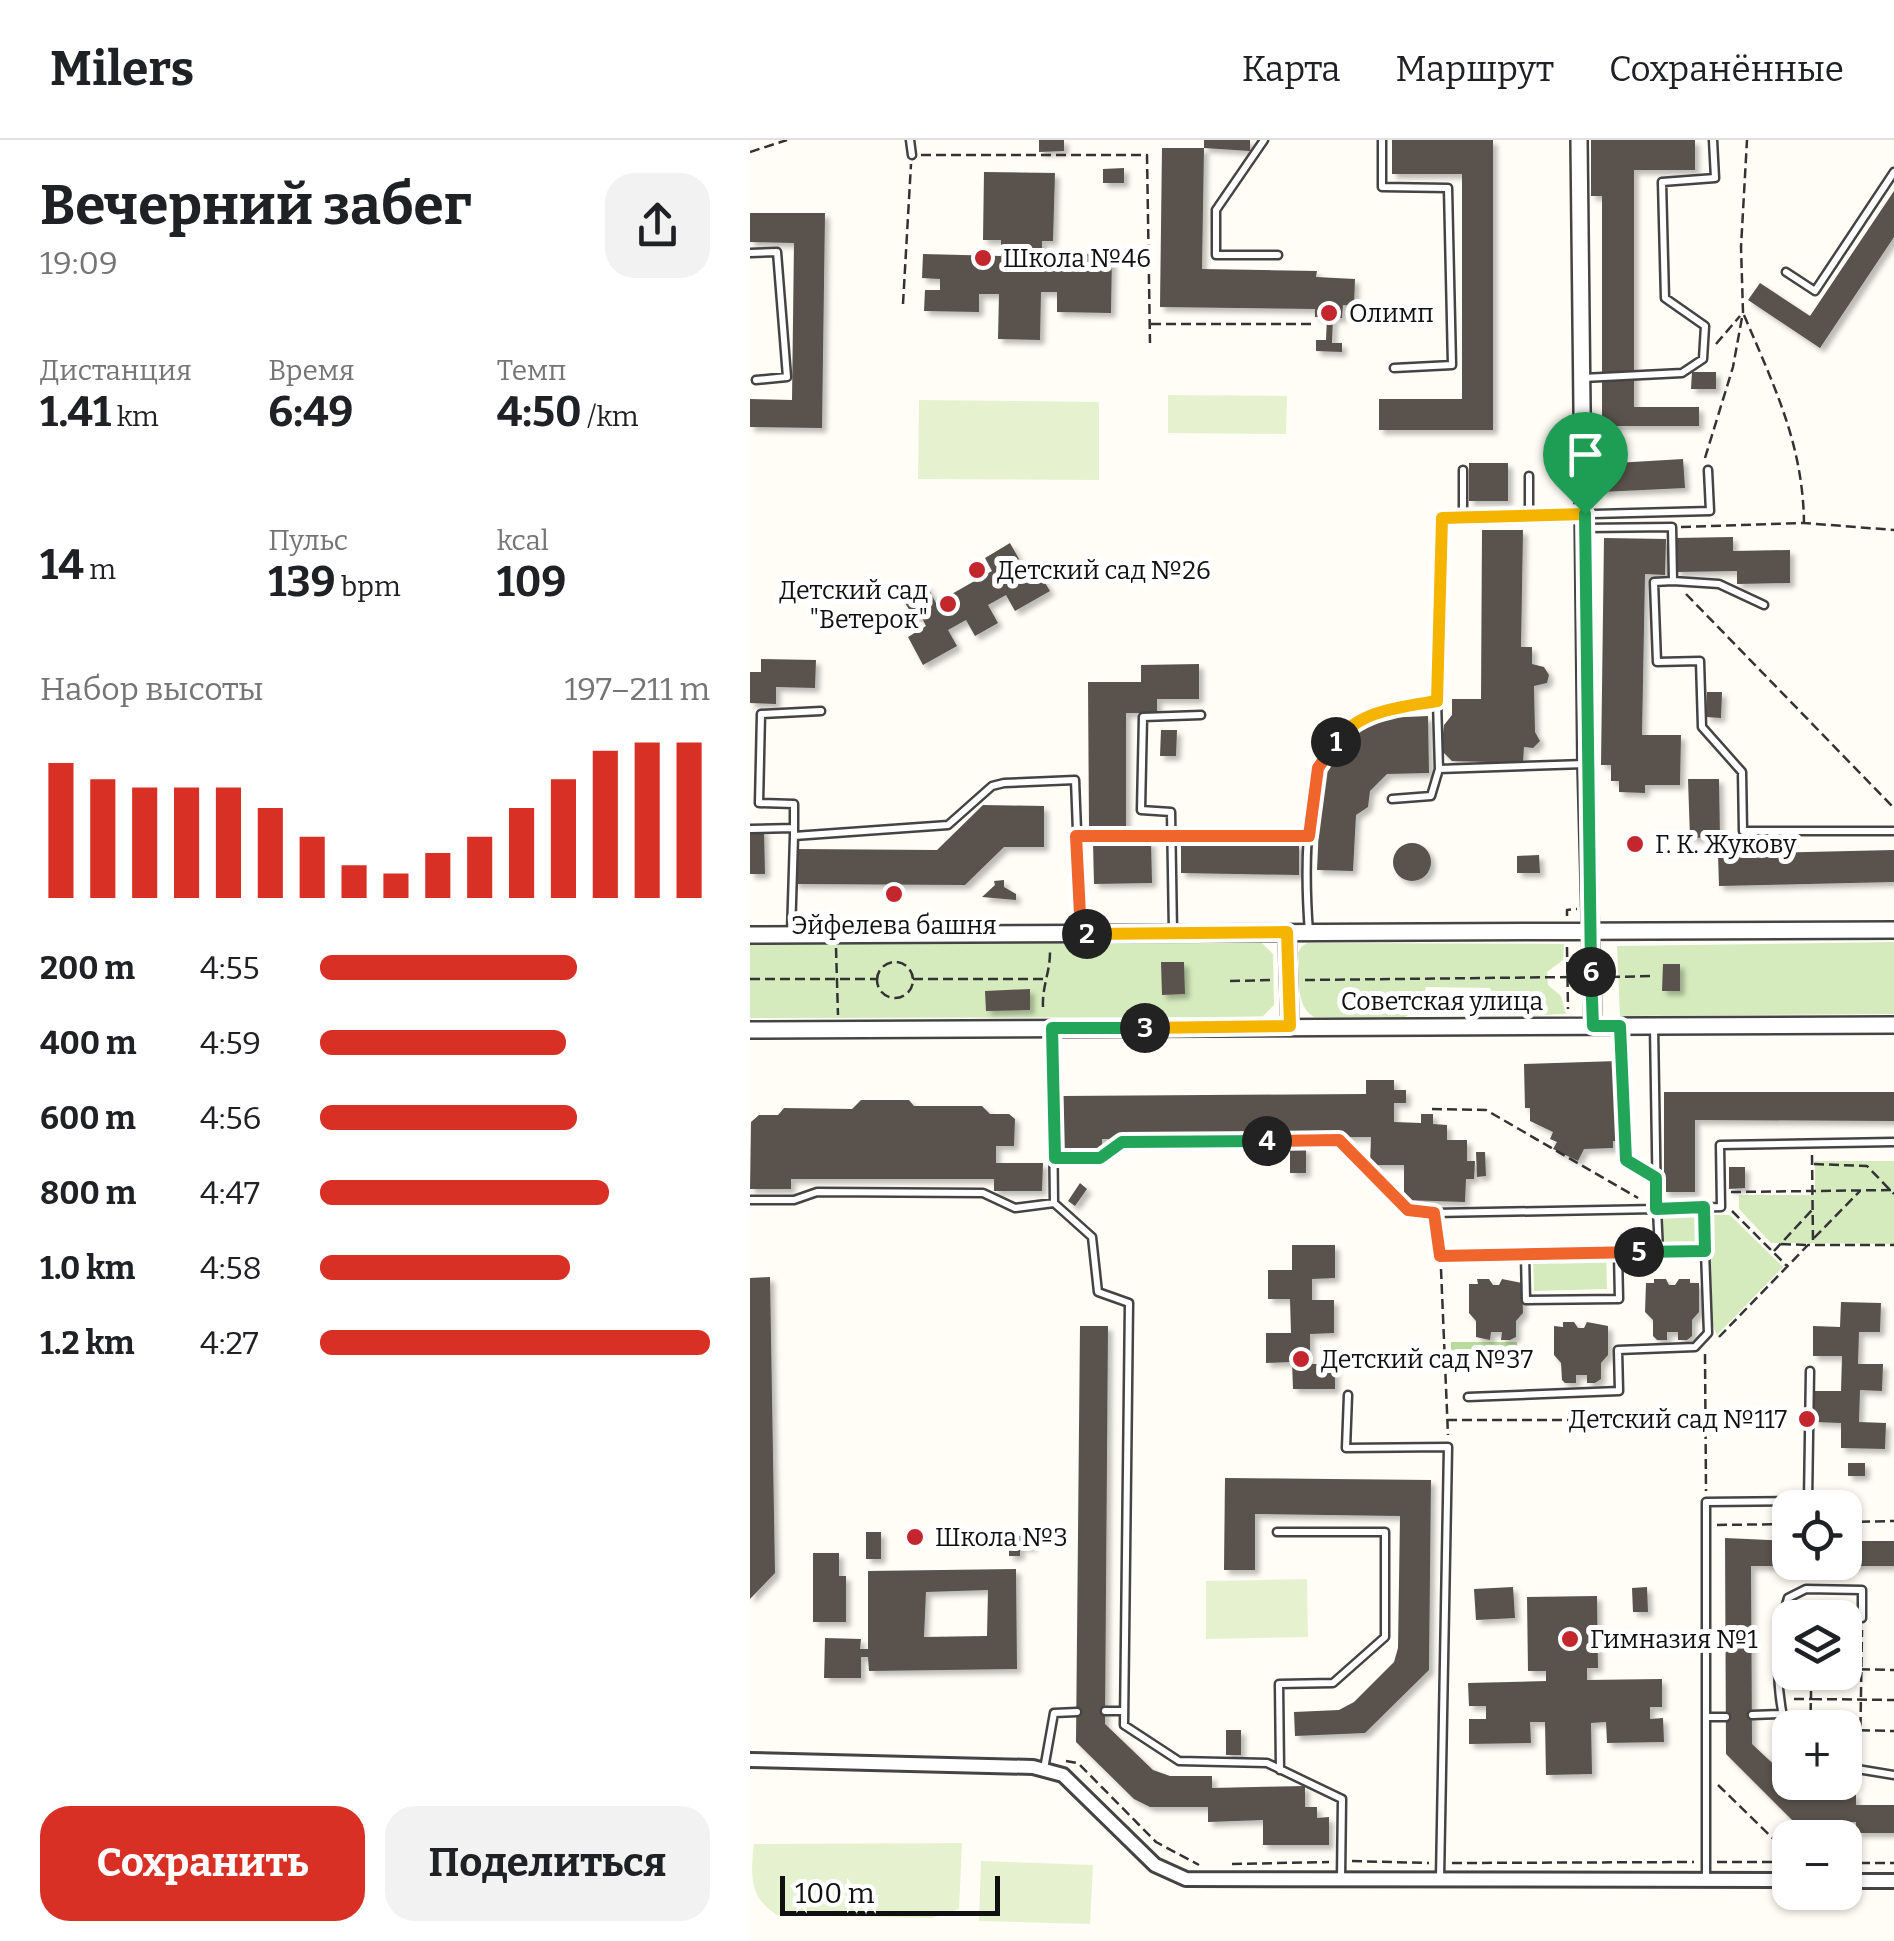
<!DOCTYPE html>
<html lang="ru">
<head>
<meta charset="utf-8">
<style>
  :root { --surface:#fff; --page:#f2f2f2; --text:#202124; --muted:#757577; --line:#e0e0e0; --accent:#d93025 }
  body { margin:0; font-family:Bitter,serif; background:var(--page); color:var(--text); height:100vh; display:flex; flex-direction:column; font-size:38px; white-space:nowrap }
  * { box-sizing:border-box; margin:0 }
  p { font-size:32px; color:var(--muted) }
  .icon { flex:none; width:55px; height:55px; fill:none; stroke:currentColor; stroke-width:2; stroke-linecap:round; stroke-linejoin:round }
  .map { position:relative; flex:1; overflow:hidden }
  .details { display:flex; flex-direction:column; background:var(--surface); width:750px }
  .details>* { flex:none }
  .tools { position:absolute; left:1022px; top:1350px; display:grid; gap:20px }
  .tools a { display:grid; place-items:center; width:90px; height:90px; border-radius:20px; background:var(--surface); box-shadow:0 2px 8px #0004; font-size:50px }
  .scale { position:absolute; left:30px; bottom:25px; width:220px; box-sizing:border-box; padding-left:10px; border:5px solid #111; border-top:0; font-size:28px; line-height:35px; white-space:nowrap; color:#111; -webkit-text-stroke:8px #fff; paint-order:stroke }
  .pin { position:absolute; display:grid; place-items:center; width:85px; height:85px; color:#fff; margin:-102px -42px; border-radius:50% 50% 50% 0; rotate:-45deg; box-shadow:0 0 10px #0007 }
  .pin .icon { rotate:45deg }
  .km { position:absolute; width:50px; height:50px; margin:-25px; border-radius:50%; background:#222; color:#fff; font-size:28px; line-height:50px; text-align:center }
  .round { display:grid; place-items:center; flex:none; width:105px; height:105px; border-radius:30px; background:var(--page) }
  .overview { display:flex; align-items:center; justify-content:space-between; height:170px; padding:0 40px }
  h1 { font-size:55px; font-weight:700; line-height:75px }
  .stats { display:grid; grid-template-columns:repeat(3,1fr); gap:15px; height:170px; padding:10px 40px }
  .stats div { display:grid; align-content:center }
  .stats b { font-size:42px; font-weight:700 }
  .stats small { font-size:28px; font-weight:400 }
  .stats p { font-size:28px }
  .chart { height:280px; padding:20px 40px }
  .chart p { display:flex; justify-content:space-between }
  .chart svg { width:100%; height:180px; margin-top:10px; stroke:var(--accent); stroke-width:6 }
  .cta { display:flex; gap:20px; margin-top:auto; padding:20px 40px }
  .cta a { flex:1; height:115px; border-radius:30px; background:var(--accent); color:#fff; font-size:40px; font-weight:700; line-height:115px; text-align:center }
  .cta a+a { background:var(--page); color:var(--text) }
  ul { padding:0 40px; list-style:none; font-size:32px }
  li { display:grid; grid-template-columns:160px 120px 1fr; align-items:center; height:75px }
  li i { height:25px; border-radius:12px; background:var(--accent) }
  header { display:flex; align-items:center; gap:60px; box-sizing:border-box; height:140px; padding:0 50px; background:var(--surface); border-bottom:2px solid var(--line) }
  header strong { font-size:48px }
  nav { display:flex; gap:55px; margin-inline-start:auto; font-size:35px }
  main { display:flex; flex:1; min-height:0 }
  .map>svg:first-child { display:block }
  .green { fill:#d5ebbd }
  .forest { fill:#b9dc9c }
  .pitch { fill:#e6f2cf }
  .building { fill:#5a524d; fill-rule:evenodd; filter:url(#shadow) }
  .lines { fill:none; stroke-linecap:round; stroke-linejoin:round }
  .service-casing { stroke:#444; stroke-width:11 }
  .minor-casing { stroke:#444; stroke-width:18 }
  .tertiary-casing { stroke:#444; stroke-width:20 }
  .path { stroke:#333; stroke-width:2.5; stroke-dasharray:10 5; stroke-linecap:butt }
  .service { stroke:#fff; stroke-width:6 }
  .minor { stroke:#fff; stroke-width:12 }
  .tertiary { stroke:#fff; stroke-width:15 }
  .split-1-casing { stroke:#fff; stroke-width:20 }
  .split-2-casing { stroke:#fff; stroke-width:20 }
  .split-3-casing { stroke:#fff; stroke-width:20 }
  .split-4-casing { stroke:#fff; stroke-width:20 }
  .split-5-casing { stroke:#fff; stroke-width:20 }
  .split-6-casing { stroke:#fff; stroke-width:20 }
  .split-7-casing { stroke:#fff; stroke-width:20 }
  .split-1 { stroke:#f5b400; stroke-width:12 }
  .split-2 { stroke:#f0652b; stroke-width:12 }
  .split-3 { stroke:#f5b400; stroke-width:12 }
  .split-4 { stroke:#22a559; stroke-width:12 }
  .split-5 { stroke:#f0652b; stroke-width:12 }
  .split-6 { stroke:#22a559; stroke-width:12 }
  .split-7 { stroke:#22a559; stroke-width:12 }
  .poi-dot { fill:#c4262e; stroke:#fff; stroke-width:4 }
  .labels { text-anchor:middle; stroke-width:10; stroke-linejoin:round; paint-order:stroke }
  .poi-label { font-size:25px; fill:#111; stroke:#fff; text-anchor:start }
  .street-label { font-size:25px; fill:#111; stroke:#fff }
</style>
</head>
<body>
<header>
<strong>Milers</strong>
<nav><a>Карта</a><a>Маршрут</a><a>Сохранённые</a></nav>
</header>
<main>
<section class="details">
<div class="overview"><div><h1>Вечерний забег</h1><p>19:09</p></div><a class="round"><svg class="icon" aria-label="share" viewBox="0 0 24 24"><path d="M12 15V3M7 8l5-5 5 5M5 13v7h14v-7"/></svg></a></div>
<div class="stats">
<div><p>Дистанция</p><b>1.41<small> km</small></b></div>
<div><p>Время</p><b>6:49</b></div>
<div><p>Темп</p><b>4:50<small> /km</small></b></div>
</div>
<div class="stats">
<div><b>14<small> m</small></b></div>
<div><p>Пульс</p><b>139<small> bpm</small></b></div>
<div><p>kcal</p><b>109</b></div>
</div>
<div class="chart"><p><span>Набор высоты</span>197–211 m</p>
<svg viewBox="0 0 160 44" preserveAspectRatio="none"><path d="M5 44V11M15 44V15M25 44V17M35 44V17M45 44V17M55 44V22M65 44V29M75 44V36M85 44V38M95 44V33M105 44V29M115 44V22M125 44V15M135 44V8M145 44V6M155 44V6"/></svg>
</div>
<ul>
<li><b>200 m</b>4:55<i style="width:66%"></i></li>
<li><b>400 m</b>4:59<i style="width:63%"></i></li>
<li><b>600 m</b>4:56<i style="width:66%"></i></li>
<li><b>800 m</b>4:47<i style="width:74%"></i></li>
<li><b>1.0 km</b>4:58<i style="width:64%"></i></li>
<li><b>1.2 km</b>4:27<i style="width:100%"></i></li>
</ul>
<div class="cta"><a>Сохранить</a><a>Поделиться</a></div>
</section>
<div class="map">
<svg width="1144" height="1801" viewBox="0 0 1144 1801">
  <defs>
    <filter id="shadow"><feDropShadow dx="4.5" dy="4.5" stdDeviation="2.5" flood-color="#0004"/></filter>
  </defs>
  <rect width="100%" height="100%" fill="#fffdf5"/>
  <path class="green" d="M1144,802V874L870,876L867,806Z
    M0,803H512L523,814L524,865L512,877L0,878Z
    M557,803L814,804L813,820L797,832L798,845L811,856L816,874C780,874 756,886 740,848L676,847L670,866L654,878L564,877C544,865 550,834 548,813L551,807Z
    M1065,1021H1144V1104L1021,1103L989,1069V1055H1065Z
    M964,1075H980L1033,1127L967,1195L958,1174L959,1107H964Z
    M949,1076L950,1106L905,1108V1077Z
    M856,1109L857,1149L784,1151L783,1110Z"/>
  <path class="forest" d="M701,1202H767V1219H701Z"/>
  <path class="pitch" d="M418,255L537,256L536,294L418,293Z
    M169,260L349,262V340L168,339Z
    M557,1439L558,1497L456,1499V1441Z
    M212,1703L209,1769L182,1778L27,1775C0,1758 0,1737 4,1704Z
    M231,1721L343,1725L340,1784L229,1781Z"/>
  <path class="building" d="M289,0H314V11L289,12Z
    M454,0H500V11L454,8Z
    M642,0H743V290H629V259H712V34H642Z
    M841,0H945V30H884V267H949V286H852V56H841Z
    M412,8H454L452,129L567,131L566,137L605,139L604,166L593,165L592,178H583L582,203H592V212L566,211V200H576L577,177H565V169L410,167Z
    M374,28V43H353V29Z
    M234,32L305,33L303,101H292V112L362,113L361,173L307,172V152H291L290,200L248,199L249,154H229V172L174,171L175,150H190V139L172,138L173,114L251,116V100H233Z
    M1144,51V97L1070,208L998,160L1010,143L1060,176Z
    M0,73H75L72,288L0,287V259L42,260L44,103L0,102Z
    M942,232H966V249H941Z
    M933,319L935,348L851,352L849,324Z
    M719,323H758V361H719Z
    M732,390H773L771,507H782V524L794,527L799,535L797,543L784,546L785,592L790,601L783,608L774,607L773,623L702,621L691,610L694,585L702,575V559H731Z
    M983,397V411L1040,410V443L987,444V431L926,432L925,398Z
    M854,398L916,399L915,435L895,434L892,595H931L930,645H895V653L869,652V641H861V625H851Z
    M260,403L269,419L262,423L268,434L284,425L300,451L265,471L256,455L238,465L248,483L225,496L216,480L198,490L207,506L173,525L158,497L176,486L171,476L165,479L152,458L176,444L186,463L242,431L235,418Z
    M11,519L66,520L65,548L26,547V564L0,563V532H11Z
    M449,524V559H407V573H376V687H339L338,542H391V525Z
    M957,552H972L971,578L956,577Z
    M678,576L679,633L637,634L620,651L618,667L606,675L603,731L567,730L571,642L590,609L610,590L635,578Z
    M411,590H427L426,616H410Z
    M938,639H969L970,697L940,698Z
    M233,665L294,666V707H254L215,745L44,744L45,709L187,710Z
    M0,689H14L15,734H0Z
    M401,701L402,743L344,744L343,702Z
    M431,702L549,703V735L431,733Z
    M643 722a19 19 0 1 1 38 0a19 19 0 1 1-38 0Z
    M1144,710V742L969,746L968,714Z
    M789,715L790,733H767V716Z
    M254,740V747L266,754V760L232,757L245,745L244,741Z
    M411,822H434L435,854L412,855Z
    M913,824H930V851H912Z
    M280,849V870L236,871L235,851Z
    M868,921L870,1001H863V1008L834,1009L828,1021L803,1009L807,1002L800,999L803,992L780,981V968H775L774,924Z
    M616,940H644V950H656V963H644V982L671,983V974H683V984L697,985V1000H717V1021H725L724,1039H716L715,1062L654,1060V1025H620L621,997L352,999V1011L314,1012L313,956L616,954Z
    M914,952H1144V981L945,980V1052H914Z
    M111,960H159L164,966H232L240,974H259L265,979L264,1006H246V1023H293L292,1051H244V1039H41V1049H0L1,982L9,975H28L34,968L102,969Z
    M540,1008H556V1033H540Z
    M726,1012H735L736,1036L727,1037Z
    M979,1027H995V1048L979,1049Z
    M330,1043L337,1049L325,1066L318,1061Z
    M542,1105H585V1138L562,1139V1160H584V1193L560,1194V1224H585V1249H543L542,1222L516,1223V1193H541L540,1159H518V1130H542Z
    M20,1137L25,1433L0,1459V1138Z
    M727,1139H739L743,1145H749L752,1139L772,1143L773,1173L766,1181V1197L760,1200H751L752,1192H741L740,1200L726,1197V1181L719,1173V1144H728Z
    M904,1139H916L919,1145H925L929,1139H940V1143H949V1172L942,1180V1196L937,1200H928V1192H917V1200H907L903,1196V1180L895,1172L896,1143H904Z
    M1091,1162L1131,1163L1130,1192H1109L1108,1224H1133L1132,1251L1110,1250L1109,1282L1136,1283L1135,1309L1091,1308V1283L1064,1282L1065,1251H1091L1092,1216H1063V1186L1090,1187Z
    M813,1182H824L828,1188H834L837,1182L858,1186V1215L851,1223V1239L845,1243H837V1235H826V1243H815L812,1240L811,1223L804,1215V1186L813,1187Z
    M330,1186H358L355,1584L403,1630L420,1636H462V1648L555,1646V1667H567V1678L579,1677V1705H513V1680L458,1682V1667H400L384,1659L326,1602Z
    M1098,1323H1115V1336H1098Z
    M475,1338L681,1340L679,1530L615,1593L545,1596L544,1572L589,1570L604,1562L644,1522L648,1508L650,1376L505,1374V1430H474Z
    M116,1392H131V1419H116Z
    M259,1396H283V1407H270V1416H259Z
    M975,1398L1040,1401V1422H1095V1401H1144V1426H1001L1002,1604L1054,1653L1106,1654V1665H1144V1693H1106V1682H1044L976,1614Z
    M63,1413H89V1436H96V1482H63Z
    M266,1429L267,1529L119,1531L118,1517H111V1538H74L75,1498L111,1499L110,1509H118V1431ZM238,1450L237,1496L174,1497L176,1452Z
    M763,1447L765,1478L726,1480L724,1449Z
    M897,1447L898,1472H883L882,1448Z
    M847,1456L848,1528H837V1540L912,1539V1567H900V1579L913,1578L914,1602L857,1603L856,1582L841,1583L842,1634L796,1635L795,1582H780L781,1603L719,1604V1579H736V1566H719L718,1543L796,1541V1531H778L777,1457Z
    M476,1590H491V1615H476Z"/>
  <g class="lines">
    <defs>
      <path id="service" d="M160,0L162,15
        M514,0L466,70V115H528
        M632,0V47L698,48L702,225L644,228
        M0,113L27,112L37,237L6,240
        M1036,132L1065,151L1144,32
        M833,238L932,233L953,219L955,186L915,158L912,42L965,38L963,0
        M713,330V377
        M779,336V376
        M836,388L922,387L923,441L904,442L907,522L950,521L952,587L992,632L993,691H1144
        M923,441L969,444L1014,465
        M687,561L692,378L960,371L958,330
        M642,659L681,656L689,629L835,624
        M0,689L43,688
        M44,696V664L9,663L11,574L71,571
        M326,696H559
        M423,792L421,672L391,670L393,577L451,575
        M559,793C555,739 551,631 593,592C618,569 655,566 687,561L689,629
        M41,794L44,696L198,685L242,646L254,643L325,640L331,792
        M870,888L876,1020L906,1038
        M305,1017L350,1018L372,1002L589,1000L658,1070L684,1073L907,1069L904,886
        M0,1060H44L67,1052L233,1053L265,1068L304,1063L302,888
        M304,1063L342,1097L348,1152L379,1163L374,1585L429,1621L517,1623L592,1659L591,1739
        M909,1111L907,1069L971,1067L970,1005L1144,1002
        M690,1116L775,1115L776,1160L869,1159L868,1113L955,1111L954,1067
        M598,1255L596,1308L698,1307L690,1738
        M718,1257L869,1251L868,1210L945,1207L958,1193L955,1111
        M527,1392H635V1497L583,1543L529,1544L530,1630
        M355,1571H373
        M1002,1575L1030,1574
        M956,1577H976
        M1040,1602C1025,1558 1024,1502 1038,1458L1056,1449L1112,1450V1478
        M1095,1627L1144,1635
        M294,1629L304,1573L327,1572
        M956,1738V1362L1058,1361L1060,1231"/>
      <path id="minor" d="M0,1620L283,1627L313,1635L405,1725L436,1739L1040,1740
        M1095,1741H1144"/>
      <path id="tertiary" d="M829,0L836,624L843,886
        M537,793L540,886
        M0,795L1144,790
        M0,890L1144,885"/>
    </defs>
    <use href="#service" class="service-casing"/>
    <use href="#minor" class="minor-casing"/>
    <use href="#tertiary" class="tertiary-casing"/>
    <path class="path" d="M0,12L37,0
      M171,15H397L400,203
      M153,164L161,24
      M994,175C1024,246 1053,304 1054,383
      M401,184H561
      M966,204L990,176
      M955,318L983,227L993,172L991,107L997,0
      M931,387L1054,383L1144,390
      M936,454L1144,668
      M817,776V770L827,769
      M817,807L818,869
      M86,808L88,875
      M127 840a18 18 0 1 1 36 0a18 18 0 1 1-36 0Z
      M860,837L905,836
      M0,839H128
      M163,839H296
      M555,840L823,837
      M480,841L522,840
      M293,867C292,846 300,833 300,812
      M682,969L736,970L888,1058
      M1062,1015L1063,1102
      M1064,1024L1117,1026L1144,1054
      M981,1052L1144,1050
      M982,1071L1037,1126
      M686,1084L689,1106
      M1064,1098L1110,1051
      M1031,1104L1057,1105
      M1024,1111L1063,1069
      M787,1114L859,1113
      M691,1129L698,1295
      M969,1197L1058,1105H1144
      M955,1214L956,1351
      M697,1280H954
      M1095,1382L1144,1381
      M967,1385L1040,1384
      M1062,1478V1461
      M1095,1529L1144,1530
      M1044,1559H1061V1532
      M1060,1588L1061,1559L1144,1560
      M1095,1590L1144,1591
      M1110,1617L1112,1490
      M316,1621L328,1623L406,1702L449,1725
      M968,1645L1040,1715
      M602,1721L679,1723
      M967,1722H1040
      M702,1723L944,1722
      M1095,1723H1144
      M482,1724L579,1722"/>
    <use href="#service" class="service"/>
    <use href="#minor" class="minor"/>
    <use href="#tertiary" class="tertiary"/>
  </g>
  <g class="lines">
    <defs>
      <path id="split-1" d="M586,602C608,570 652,567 687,561L692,378L835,374"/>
      <path id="split-2" d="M337,794H331L326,696H559L568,628L586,602"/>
      <path id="split-3" d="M337,794L537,792L540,886L395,888"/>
      <path id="split-4" d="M395,888H302L305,1018H350L372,1002L517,1001"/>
      <path id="split-5" d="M517,1001L589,1000L658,1070L684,1073L690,1116L889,1112"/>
      <path id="split-6" d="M841,832L843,886H870L876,1020L906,1038V1069L954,1067L955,1111L889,1112"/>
      <path id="split-7" d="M835,374L841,832"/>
    </defs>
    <use href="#split-1" class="split-1-casing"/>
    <use href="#split-2" class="split-2-casing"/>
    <use href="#split-3" class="split-3-casing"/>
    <use href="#split-4" class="split-4-casing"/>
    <use href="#split-5" class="split-5-casing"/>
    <use href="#split-6" class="split-6-casing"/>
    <use href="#split-7" class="split-7-casing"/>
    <use href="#split-1" class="split-1"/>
    <use href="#split-2" class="split-2"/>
    <use href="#split-3" class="split-3"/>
    <use href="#split-4" class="split-4"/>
    <use href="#split-5" class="split-5"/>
    <use href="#split-6" class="split-6"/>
    <use href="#split-7" class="split-7"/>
  </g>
  <g class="poi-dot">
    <circle cx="233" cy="118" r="10"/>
    <circle cx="579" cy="173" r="10"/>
    <circle cx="227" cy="430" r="10"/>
    <circle cx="198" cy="464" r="10"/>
    <circle cx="885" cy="704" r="10"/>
    <circle cx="144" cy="754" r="10"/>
    <circle cx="551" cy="1219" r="10"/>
    <circle cx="1057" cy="1279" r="10"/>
    <circle cx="165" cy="1397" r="10"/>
    <circle cx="820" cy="1499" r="10"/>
  </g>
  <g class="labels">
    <g class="poi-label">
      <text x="253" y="127">Школа №46</text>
      <text x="599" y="182">Олимп</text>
      <text x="247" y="439">Детский сад №26</text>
      <text x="178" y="459" text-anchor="end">Детский сад<tspan x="178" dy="29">"Ветерок"</tspan></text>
      <text x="905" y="713">Г. К. Жукову</text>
      <text x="144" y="794" text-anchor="middle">Эйфелева башня</text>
      <text x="571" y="1228">Детский сад №37</text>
      <text x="1037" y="1288" text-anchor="end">Детский сад №117</text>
      <text x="185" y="1406">Школа №3</text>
      <text x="840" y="1508">Гимназия №1</text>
    </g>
    <g class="street-label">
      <text x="692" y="870">Советская улица</text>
    </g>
  </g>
</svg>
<div class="tools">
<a><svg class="icon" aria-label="locate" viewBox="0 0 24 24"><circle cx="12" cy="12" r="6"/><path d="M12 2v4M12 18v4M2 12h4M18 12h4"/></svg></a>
<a><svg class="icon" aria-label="layers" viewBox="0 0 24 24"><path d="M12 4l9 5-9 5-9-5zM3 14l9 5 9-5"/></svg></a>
<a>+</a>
<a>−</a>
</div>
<div class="scale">100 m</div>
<div class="pin" style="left:835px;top:374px;background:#1e9e55"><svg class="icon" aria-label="arrive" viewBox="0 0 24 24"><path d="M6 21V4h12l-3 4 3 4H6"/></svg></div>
<b class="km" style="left:586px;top:602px">1</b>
<b class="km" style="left:337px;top:794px">2</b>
<b class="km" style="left:395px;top:888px">3</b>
<b class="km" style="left:517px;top:1001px">4</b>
<b class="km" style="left:889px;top:1112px">5</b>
<b class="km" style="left:841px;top:832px">6</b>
</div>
</main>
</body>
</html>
